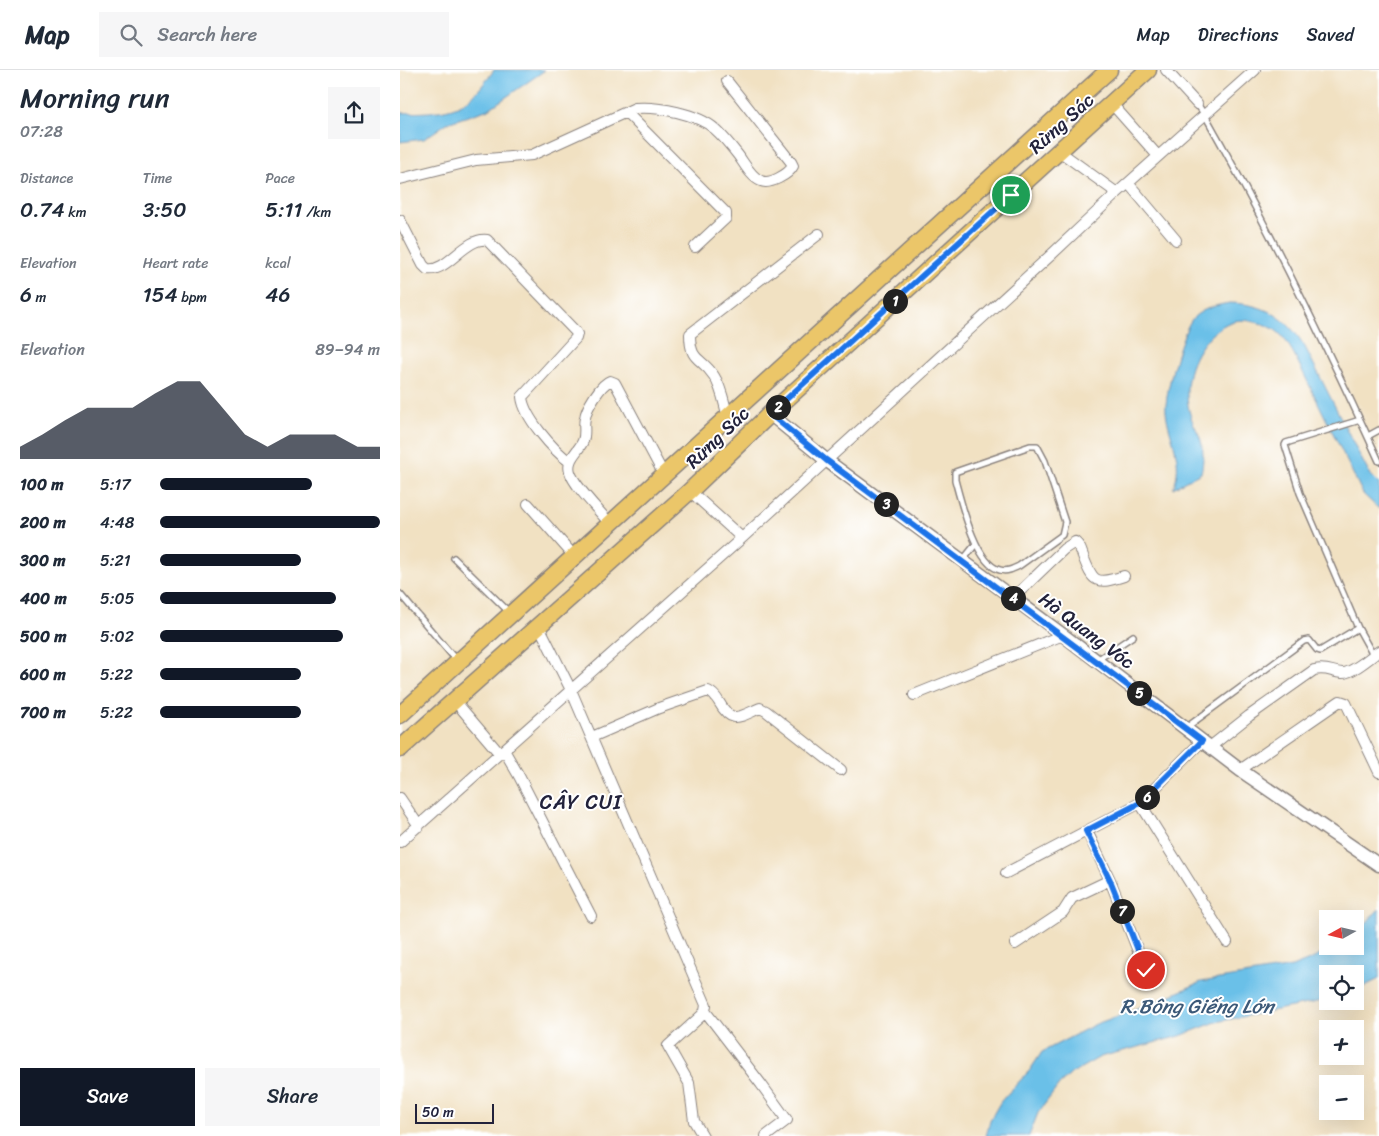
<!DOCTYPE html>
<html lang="en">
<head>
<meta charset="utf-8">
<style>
  :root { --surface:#fff; --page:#f6f6f7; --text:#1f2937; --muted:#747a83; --line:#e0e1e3; --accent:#111827 }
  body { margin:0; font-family:Sriracha,sans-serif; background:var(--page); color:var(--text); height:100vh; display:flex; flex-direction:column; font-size:19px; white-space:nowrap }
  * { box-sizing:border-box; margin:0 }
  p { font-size:16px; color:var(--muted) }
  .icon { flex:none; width:28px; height:28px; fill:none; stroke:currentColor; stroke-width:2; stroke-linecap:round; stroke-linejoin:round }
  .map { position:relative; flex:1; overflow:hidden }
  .sheet { display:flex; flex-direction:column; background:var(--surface); width:400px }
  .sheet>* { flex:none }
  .needle { width:32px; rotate:262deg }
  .controls { position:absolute; left:919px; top:840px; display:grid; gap:10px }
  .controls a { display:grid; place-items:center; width:45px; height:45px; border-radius:0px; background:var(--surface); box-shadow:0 5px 20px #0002; font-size:25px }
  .scale { position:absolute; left:15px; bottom:12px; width:79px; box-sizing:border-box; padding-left:5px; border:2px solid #22223b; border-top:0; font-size:14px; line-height:18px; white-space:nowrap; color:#22223b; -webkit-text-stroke:4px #fff; paint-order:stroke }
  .pin { position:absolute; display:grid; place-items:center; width:42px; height:42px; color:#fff; margin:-21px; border:2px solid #fff; border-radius:50%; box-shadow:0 1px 5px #0007 }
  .km { position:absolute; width:25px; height:25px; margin:-12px; border-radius:50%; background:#222; color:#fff; font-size:14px; line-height:25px; text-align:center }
  .round { display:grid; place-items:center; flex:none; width:52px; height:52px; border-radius:0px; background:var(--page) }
  .summary { display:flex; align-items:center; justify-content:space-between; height:85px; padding:0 20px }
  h1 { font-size:28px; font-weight:600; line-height:38px }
  .figures { display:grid; grid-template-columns:repeat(3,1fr); gap:8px; height:85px; padding:5px 20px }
  .figures div { display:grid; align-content:center }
  .figures b { font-size:21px; font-weight:600 }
  .figures small { font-size:14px; font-weight:400 }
  .figures p { font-size:14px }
  .chart { height:140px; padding:10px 20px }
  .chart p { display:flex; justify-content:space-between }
  .chart svg { width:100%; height:90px; margin-top:5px; fill:var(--accent); opacity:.7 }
  .action { display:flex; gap:10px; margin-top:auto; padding:10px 20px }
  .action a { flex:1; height:58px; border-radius:0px; background:var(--accent); color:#fff; font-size:20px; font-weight:600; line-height:58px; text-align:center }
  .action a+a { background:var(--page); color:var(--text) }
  ul { padding:0 20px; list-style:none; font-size:16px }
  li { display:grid; grid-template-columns:80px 60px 1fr; align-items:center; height:38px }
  li i { height:12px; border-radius:6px; background:var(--accent) }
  header { display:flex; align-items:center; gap:30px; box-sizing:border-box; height:70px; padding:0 25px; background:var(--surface); border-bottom:1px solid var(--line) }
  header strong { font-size:24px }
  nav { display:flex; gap:28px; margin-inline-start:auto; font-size:18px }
  .search { width:350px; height:45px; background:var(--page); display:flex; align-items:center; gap:12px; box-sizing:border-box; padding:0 18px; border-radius:0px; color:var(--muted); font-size:19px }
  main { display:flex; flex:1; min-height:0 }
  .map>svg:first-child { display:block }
  .water { fill:#6bc0e8; stroke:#467192 }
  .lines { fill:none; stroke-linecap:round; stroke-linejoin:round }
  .service-casing { stroke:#8a827e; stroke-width:8 }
  .minor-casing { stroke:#8a827e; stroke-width:12 }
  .tertiary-casing { stroke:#8a827e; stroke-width:15 }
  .primary-casing { stroke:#8a827e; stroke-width:19 }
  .service { stroke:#fff; stroke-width:5 }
  .minor { stroke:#fff; stroke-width:10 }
  .tertiary { stroke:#fff; stroke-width:12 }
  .primary { stroke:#ebc669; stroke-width:16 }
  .route-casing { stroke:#fff; stroke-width:10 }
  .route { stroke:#1a73e8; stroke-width:6 }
  .labels { text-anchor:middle; stroke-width:4; stroke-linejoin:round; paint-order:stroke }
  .street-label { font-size:19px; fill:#22223b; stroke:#fff }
  .neighbourhood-label { font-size:20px; letter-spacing:1px; fill:#22223b; stroke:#fff }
  .water-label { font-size:20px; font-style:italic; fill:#3c5978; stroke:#fff }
</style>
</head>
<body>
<header>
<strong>Map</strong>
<div class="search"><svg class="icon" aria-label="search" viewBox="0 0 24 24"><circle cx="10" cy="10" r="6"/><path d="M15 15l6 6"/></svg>Search here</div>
<nav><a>Map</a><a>Directions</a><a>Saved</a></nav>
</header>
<main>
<section class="sheet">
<div class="summary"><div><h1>Morning run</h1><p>07:28</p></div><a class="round"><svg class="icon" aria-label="share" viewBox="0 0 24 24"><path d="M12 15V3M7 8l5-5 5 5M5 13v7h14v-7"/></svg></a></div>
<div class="figures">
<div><p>Distance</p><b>0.74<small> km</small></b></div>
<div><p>Time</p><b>3:50</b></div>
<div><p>Pace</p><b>5:11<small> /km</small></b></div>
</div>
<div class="figures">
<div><p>Elevation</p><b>6<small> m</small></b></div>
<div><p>Heart rate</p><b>154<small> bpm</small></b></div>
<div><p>kcal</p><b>46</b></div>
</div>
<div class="chart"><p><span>Elevation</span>89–94 m</p>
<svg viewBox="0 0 160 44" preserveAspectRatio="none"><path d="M0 44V38L10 32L20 25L30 19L40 19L50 19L60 12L70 6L80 6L90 19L100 32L110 38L120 32L130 32L140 32L150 38L160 38V44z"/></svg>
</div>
<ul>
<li><b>100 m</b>5:17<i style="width:69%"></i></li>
<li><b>200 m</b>4:48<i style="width:100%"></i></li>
<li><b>300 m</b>5:21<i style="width:64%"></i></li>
<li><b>400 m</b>5:05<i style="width:80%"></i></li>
<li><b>500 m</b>5:02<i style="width:83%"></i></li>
<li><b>600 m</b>5:22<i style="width:64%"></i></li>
<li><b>700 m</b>5:22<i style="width:64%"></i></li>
</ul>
<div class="action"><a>Save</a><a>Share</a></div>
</section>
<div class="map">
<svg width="979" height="1066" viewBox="0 0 979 1066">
  <rect width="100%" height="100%" fill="#fff"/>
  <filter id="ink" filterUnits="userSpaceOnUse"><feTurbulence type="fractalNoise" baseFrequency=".02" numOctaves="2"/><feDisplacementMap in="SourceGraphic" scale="10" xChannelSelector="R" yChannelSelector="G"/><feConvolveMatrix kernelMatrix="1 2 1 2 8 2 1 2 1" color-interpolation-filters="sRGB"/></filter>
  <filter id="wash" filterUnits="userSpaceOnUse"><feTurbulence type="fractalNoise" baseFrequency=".0096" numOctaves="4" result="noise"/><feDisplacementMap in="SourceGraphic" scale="20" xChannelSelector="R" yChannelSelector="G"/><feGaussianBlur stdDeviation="1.12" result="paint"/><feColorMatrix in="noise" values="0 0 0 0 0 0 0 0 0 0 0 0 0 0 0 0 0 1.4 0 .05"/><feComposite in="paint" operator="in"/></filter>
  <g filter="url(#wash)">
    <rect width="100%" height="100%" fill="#f1e1c2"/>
    <path class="water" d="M94,0H145L89,39L47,53L24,69L0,72V43C21,42 47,44 65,32C76,25 86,11 94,0Z
      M830,233C865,234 887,247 905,277L956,378L970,405L979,414V439L963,424L894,284C883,265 877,257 855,252C835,247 824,253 810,266C790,287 782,316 790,344C792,352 796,358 799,365C804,377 804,390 801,403L773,418C785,391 769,368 766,342C764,326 782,258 794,247C804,238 817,235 830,233Z
      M979,839V909L955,921V904H928L927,930L816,952L780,966L700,987L672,1003L659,1015L638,1043L629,1066H586L590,1050L601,1031L630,1000L642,982L696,954L753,933L801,912L892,897L912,889L937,876H955V865Z"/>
  </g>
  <g filter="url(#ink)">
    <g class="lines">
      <defs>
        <path id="service" d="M797,34L805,45C869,158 925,273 979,391
          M968,366L979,360
          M630,376H637L645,391L665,452L662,465L619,496C613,499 607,502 600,500C576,495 561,432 555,410V402Z
          M54,488L109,542
          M563,490L575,475
          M0,524L56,590
          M958,558L973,585
          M697,590L733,566
          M787,657L904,571L909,570L917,580L920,581L958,558L900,423L885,375L886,373L960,350"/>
        <path id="minor" d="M766,0L797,34
          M712,34L758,86
          M226,42L326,143V148L295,177
          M659,81L717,123
          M0,109L76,90L132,85L235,38C258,36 298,44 315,59C324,67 331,76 338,85C344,93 351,107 361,111C370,115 389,104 393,96L391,92L327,11
          M728,113L776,170
          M0,150L23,195L27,199C47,203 65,167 87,170L175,261L177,264L176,268L122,327C124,347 153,380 170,392
          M328,347C324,334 322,318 314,306C301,286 290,293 290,264L419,164
          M290,421L342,468
          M128,434L174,486
          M210,454C200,441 174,416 170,402C166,389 179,381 183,371C186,363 183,355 185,348C186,338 201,314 210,311L215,313L264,405
          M613,528L664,479L675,472C680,476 681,480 683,486C693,513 696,515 724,506
          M139,556L171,620L306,935L305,941L301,946L268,976L289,1013L294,1051L303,1066
          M514,625L663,565
          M55,631L100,684
          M192,667L259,638L308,621C313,623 316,627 319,632C332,655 339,647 360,638L366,641L441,700
          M810,677L849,646L914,600C927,597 931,602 942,603C951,604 971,587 979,581
          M104,680L119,706L191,846
          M840,700L940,631L946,633L979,702
          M0,728L19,756
          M740,733L827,872
          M687,761L710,810L746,901
          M0,772L342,468L651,185L717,123L855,0
          M606,803L740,733L802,671
          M615,874L663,842L672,828L710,810
          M305,941L361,1014L387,1050L366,1066"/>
        <path id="tertiary" d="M370,344L426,390L663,565L840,700L979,795"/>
        <path id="primary" d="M0,645L709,0
          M0,679L290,421L370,344L748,0"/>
      </defs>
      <use href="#service" class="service-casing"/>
      <use href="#minor" class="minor-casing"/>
      <use href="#tertiary" class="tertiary-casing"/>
      <use href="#primary" class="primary-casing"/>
      <use href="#service" class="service"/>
      <use href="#minor" class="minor"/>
      <use href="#tertiary" class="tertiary"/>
      <use href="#primary" class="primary"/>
    </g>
  </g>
  <g class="lines" filter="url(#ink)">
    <defs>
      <path id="route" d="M611,125L370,344L426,390L802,671L740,733L686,761L710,810L746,900"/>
    </defs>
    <use href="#route" class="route-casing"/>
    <use href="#route" class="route"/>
  </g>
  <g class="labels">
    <g class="street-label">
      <text transform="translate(661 53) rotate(-42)" y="7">Rừng Sác</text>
      <text transform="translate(317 367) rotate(-44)" y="7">Rừng Sác</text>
      <text transform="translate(687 560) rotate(37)" y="7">Hà Quang Vóc</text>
    </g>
    <g class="neighbourhood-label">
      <text x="181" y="739">CÂY CUI</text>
    </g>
    <g class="water-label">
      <text x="797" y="943">R.Bông Giếng Lớn</text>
    </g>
  </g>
</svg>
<div class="controls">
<a><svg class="needle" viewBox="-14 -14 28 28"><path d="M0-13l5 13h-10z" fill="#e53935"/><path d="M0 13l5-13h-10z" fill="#747a83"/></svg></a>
<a><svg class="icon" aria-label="locate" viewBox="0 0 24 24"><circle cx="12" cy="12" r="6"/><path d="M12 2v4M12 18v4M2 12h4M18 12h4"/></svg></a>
<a>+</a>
<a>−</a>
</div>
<div class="scale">50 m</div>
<div class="pin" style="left:611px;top:125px;background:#1e9e55"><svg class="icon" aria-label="arrive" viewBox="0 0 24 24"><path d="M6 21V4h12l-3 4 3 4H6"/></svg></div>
<div class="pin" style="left:746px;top:900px;background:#d93025"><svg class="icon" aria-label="check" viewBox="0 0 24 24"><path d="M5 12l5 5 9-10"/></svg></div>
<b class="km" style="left:495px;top:231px">1</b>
<b class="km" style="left:378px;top:337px">2</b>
<b class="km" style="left:486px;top:434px">3</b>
<b class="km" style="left:613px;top:528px">4</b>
<b class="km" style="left:739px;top:623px">5</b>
<b class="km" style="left:747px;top:727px">6</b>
<b class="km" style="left:722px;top:841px">7</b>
</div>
</main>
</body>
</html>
